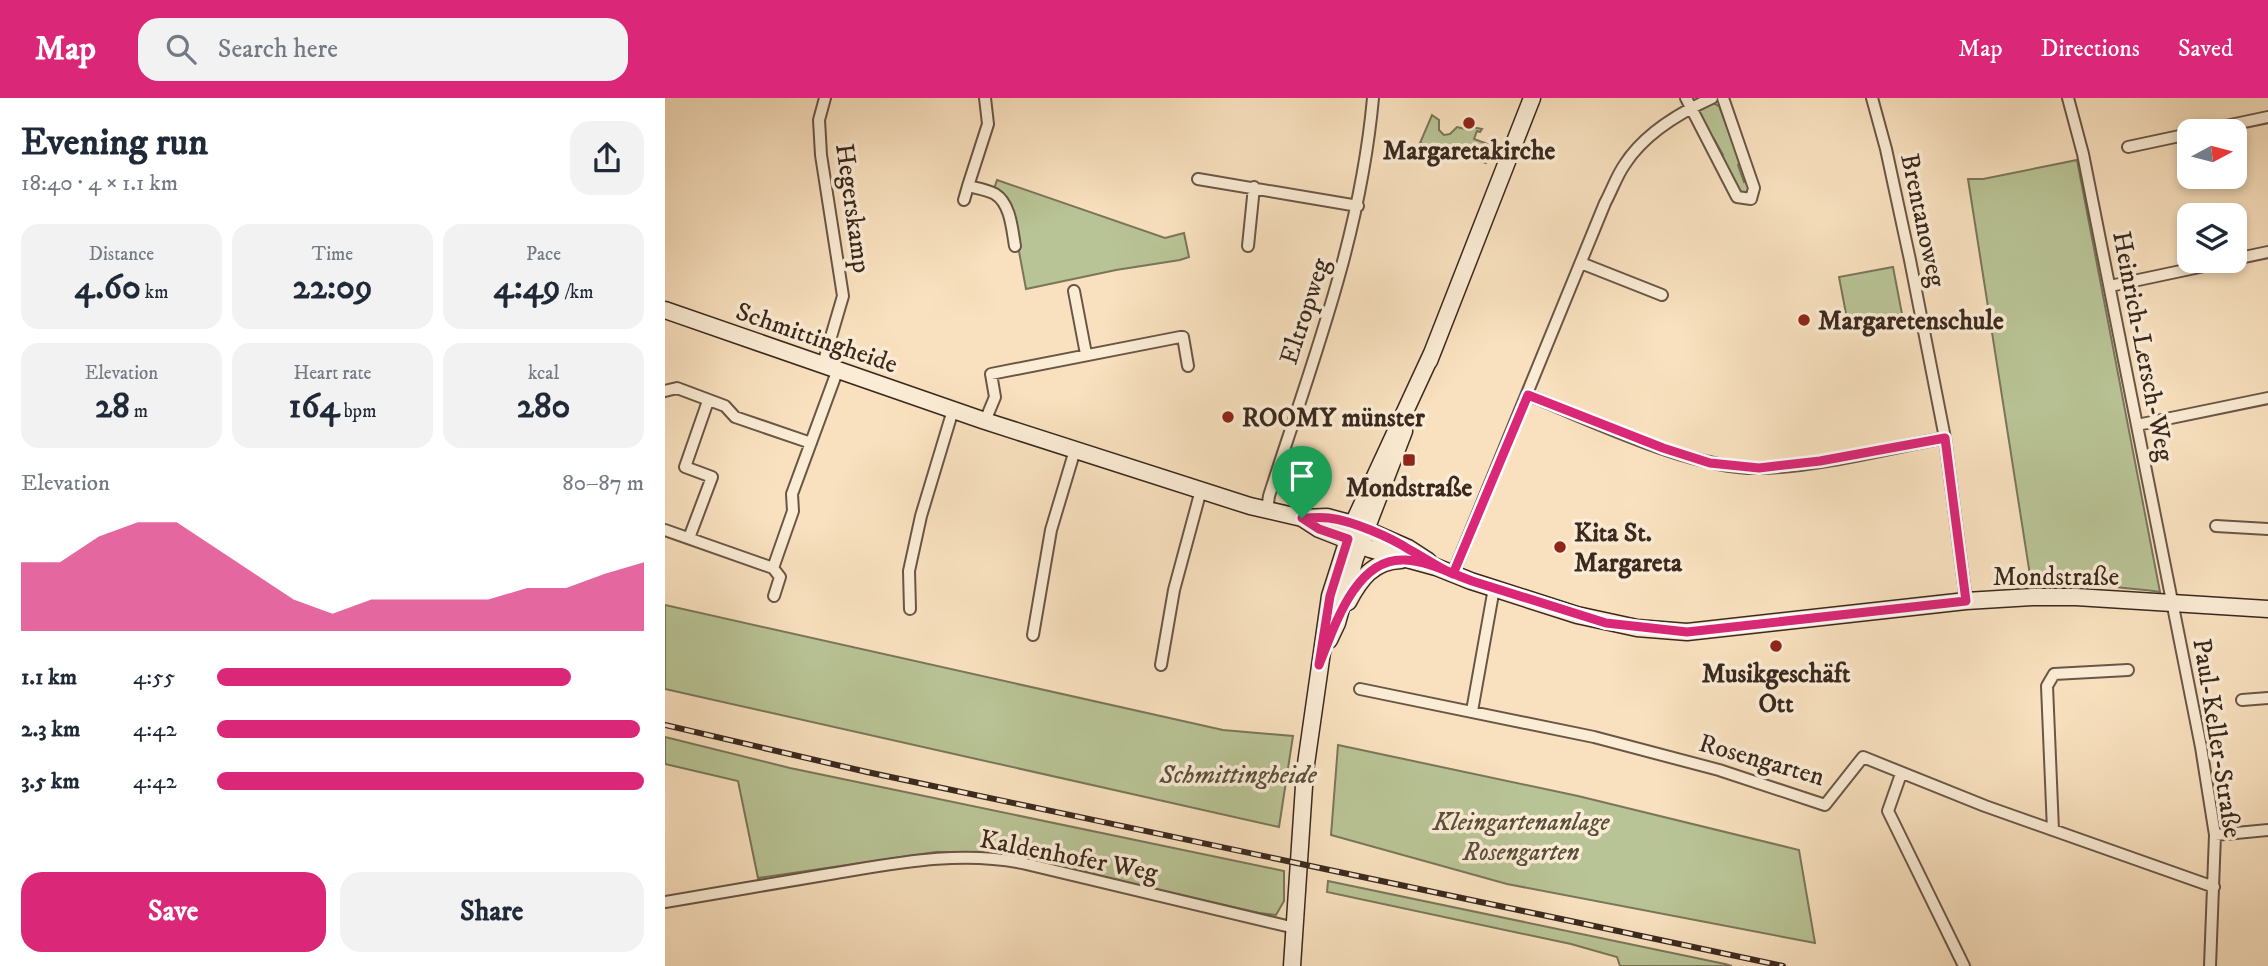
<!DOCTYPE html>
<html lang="en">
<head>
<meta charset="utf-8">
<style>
  :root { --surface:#fff; --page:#f2f2f3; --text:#1f2937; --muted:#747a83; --accent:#db2777 }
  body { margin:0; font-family:"IM FELL DW Pica",serif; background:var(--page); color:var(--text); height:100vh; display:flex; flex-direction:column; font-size:26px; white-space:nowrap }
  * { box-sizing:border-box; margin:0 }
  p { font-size:23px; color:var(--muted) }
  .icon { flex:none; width:38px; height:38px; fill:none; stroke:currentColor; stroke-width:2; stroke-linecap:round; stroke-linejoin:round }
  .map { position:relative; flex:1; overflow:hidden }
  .details { display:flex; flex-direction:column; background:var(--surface); width:665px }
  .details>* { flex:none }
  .needle { width:46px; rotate:83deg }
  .controls { position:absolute; left:1512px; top:21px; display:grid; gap:14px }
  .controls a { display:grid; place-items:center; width:70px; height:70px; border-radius:14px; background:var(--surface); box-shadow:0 4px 10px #0003; font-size:35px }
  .pin { position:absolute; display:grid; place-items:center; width:60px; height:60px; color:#fff; margin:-72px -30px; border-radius:50% 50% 50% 0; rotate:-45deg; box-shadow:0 0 7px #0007 }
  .pin .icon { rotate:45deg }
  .round { display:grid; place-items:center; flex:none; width:74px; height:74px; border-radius:21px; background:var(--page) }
  .summary { display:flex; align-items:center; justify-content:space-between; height:119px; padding:0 21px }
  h1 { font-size:38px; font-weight:800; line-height:52px }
  .metrics { display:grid; grid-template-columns:repeat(3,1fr); gap:10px; height:119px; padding:7px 21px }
  .metrics div { display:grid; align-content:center; border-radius:18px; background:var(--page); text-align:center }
  .metrics b { font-size:35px; font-weight:800 }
  .metrics small { font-size:19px; font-weight:400 }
  .metrics p { font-size:19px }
  .chart { height:196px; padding:14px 21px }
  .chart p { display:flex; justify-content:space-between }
  .chart svg { width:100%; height:126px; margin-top:7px; fill:var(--accent); opacity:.7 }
  .action { display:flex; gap:14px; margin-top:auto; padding:14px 21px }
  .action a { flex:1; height:80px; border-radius:21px; background:var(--accent); color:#fff; font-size:28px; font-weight:800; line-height:80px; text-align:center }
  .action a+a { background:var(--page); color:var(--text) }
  ul { padding:0 21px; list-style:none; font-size:23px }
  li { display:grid; grid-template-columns:112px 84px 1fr; align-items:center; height:52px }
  li i { height:18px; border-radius:9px; background:var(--accent) }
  header { display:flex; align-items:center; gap:42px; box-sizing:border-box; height:98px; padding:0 35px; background:var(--accent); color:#fff }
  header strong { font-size:33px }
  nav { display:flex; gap:38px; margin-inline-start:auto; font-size:24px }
  .search { width:490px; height:63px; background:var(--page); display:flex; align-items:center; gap:18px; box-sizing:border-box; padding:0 24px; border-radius:21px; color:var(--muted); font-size:26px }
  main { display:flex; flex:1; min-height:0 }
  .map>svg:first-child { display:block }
  .green { fill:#b9c496; stroke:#7a765a; stroke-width:2 }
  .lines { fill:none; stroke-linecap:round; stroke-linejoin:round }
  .street-casing { stroke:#6a5647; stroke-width:14 }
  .secondary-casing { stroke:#3a281f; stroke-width:19 }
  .street { stroke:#fbecd5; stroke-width:10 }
  .secondary { stroke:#fbecd5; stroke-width:16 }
  .rail-casing { stroke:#3a281f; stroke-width:6 }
  .rail { stroke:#fbecd5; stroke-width:3.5; stroke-dasharray:10; stroke-linecap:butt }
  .route-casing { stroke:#fff; stroke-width:14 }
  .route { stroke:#db2777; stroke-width:9 }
  .poi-dot { fill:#8f2418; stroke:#fbecd5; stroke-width:2.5 }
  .labels { text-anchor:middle; stroke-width:7; stroke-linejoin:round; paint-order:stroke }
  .poi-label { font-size:26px; font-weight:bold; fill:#3a281f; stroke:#fbecd5 }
  .street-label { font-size:26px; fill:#3a281f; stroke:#fbecd5 }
  .park-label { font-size:26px; font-style:italic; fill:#5a4f3d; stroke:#fbecd5 }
</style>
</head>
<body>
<header>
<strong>Map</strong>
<div class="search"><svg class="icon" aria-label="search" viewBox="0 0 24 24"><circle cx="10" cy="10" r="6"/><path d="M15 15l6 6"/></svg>Search here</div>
<nav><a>Map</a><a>Directions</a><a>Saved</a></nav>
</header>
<main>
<section class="details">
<div class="summary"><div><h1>Evening run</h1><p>18:40 · 4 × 1.1 km</p></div><a class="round"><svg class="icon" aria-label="share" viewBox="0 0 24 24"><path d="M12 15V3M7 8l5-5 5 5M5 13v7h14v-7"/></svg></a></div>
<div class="metrics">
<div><p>Distance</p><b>4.60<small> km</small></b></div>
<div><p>Time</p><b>22:09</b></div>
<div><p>Pace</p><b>4:49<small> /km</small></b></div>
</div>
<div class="metrics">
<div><p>Elevation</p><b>28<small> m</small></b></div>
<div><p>Heart rate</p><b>164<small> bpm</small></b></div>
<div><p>kcal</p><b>280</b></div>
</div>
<div class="chart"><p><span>Elevation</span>80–87 m</p>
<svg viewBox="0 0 160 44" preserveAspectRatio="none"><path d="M0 44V20L10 20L20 11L30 6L40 6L50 15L60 24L70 33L80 38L90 33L100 33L110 33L120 33L130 29L140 29L150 24L160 20V44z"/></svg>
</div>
<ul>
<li><b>1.1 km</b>4:55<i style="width:83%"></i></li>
<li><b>2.3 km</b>4:42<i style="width:99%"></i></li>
<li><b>3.5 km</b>4:42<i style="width:100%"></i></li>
</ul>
<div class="action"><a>Save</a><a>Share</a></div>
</section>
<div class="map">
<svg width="1603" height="868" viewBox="0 0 1603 868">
  <rect width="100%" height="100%" fill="#f9e1bf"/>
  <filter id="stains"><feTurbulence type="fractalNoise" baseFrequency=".00286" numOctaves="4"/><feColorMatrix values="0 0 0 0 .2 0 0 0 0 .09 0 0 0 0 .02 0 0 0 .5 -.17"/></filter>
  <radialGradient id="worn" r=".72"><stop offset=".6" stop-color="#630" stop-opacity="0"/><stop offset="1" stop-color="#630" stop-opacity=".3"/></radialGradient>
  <path class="green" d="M1048,5L1054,8L1075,64L1073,67L1079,84L1082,83L1084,92L1081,95L1075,93L1056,60L1058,57L1049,41L1046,42L1033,18L1034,13Z
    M767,17L774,22V32L779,37L785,36L792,29L805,32L807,29L817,31L815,34L812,33L809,41L828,48L821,65L755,45Z
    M1412,62L1495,494C1478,491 1461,491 1444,488C1414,482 1396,480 1367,490L1303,81H1318Z
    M332,82L500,140L519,135L524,159L515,162L451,172L361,191L347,116L329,91Z
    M1228,169L1237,216L1183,226L1174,179Z
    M0,507L558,632L628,638L614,729L0,591Z
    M0,639L125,670L619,773V803L611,817L594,815L352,760L310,754H271L93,780L73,683L0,666Z
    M673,647L913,698L1134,752L1150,845L842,786L666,737Z
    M663,783L1060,866L1067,868H955L952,859L906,846L662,794Z"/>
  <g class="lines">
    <defs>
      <path id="street" d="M320,0L323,26L303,88C311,90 323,92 330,96C346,106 347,132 350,148
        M1021,0L1072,99L1086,101L1089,90L1058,0
        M1207,0L1221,51L1245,162L1280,340L1301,503
        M1403,0L1418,56L1536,649L1550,737L1545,868
        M1537,33L1603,19
        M1463,49L1524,36
        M533,81L693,108
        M299,102L303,88
        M583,148L589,89
        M1570,161L1603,154
        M916,165L997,197
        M1445,188L1563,163
        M409,193L421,256
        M158,266L178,198L156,57L154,22L160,0
        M0,293L12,290L60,308L70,319L146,345
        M863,297C927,322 1027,372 1095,370C1153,369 1223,350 1280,340
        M320,323L330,299L326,276L515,239H518L523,268
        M1472,327L1603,300
        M602,412L604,398C647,264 695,142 708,0
        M1551,428L1603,431
        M0,432L108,470L128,413L127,396L173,271
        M24,440L47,379L20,369L43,303
        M108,470L115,479L109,498
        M788,476L940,105C947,92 952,77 960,66C980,35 1014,15 1047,0
        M245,511L244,473L256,418L288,312
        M368,537L386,432L410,352
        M496,567L509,492L536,392
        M695,591L929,639L1054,672L1160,707L1198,659L1320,708L1549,789
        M1577,602L1603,600
        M807,613L829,490
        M1236,676L1223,713L1299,868
        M1388,732L1382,588L1389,576L1463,572
        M1550,737L1603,732
        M0,804C55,795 110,785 165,776C228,766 292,752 357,765L630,830"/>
      <path id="secondary" d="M0,212L320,323L585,408L637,420L662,419L688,426L743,450L763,463
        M764,263L867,0
        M637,420L654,431L705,451L771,469L806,483L912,517L972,530L1022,534L1301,503L1367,499H1411L1603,511
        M683,504C695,481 708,463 736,462
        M664,542L672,525L690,460L739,333
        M627,868L640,673L665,498L688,426L768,253"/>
    </defs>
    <use href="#street" class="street-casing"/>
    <use href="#secondary" class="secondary-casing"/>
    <use href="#street" class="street"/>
    <use href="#secondary" class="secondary"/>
    <defs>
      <path id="rail" d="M0,627L202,674L1118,868"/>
    </defs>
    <use href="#rail" class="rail-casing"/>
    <use href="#rail" class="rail"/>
  </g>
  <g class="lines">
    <defs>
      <path id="route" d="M637,420L654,431L683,441L665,498L654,567C669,530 690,459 740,462C763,463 785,475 807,483L941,525L1022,534L1301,503L1280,340L1155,363L1094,370L1045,365L998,350L863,297L788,476C773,469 760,460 745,452C725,439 688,423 664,420C655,419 646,420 637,420"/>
    </defs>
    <use href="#route" class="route-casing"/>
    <use href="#route" class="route"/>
  </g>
  <g class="poi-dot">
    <circle cx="804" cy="25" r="7"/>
    <circle cx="1139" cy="222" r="7"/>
    <circle cx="563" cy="319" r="7"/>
    <rect x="737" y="355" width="14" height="14" rx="3.5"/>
    <circle cx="895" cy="449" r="7"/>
    <circle cx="1111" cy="548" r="7"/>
  </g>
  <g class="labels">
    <g class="poi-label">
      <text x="804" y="61">Margaretakirche</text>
      <text x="1153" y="231" text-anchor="start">Margaretenschule</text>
      <text x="577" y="328" text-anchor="start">ROOMY münster</text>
      <text x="744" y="398">Mondstraße</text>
      <text x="909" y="443" text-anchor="start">Kita St.<tspan x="909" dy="30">Margareta</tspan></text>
      <text x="1111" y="584">Musikgeschäft<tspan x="1111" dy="30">Ott</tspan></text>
    </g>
    <g class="street-label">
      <text transform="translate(189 110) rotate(82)" y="9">Hegerskamp</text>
      <text transform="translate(1259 122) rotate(78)" y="9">Brentanoweg</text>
      <text transform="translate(639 213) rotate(-72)" y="9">Eltropweg</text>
      <text transform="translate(152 239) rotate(19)" y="9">Schmittingheide</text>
      <text transform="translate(1479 248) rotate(79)" y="9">Heinrich-Lersch-Weg</text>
      <text x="1391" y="487">Mondstraße</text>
      <text transform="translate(1553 640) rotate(81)" y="9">Paul-Keller-Straße</text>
      <text transform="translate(1097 661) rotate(16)" y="9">Rosengarten</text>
      <text transform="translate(404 757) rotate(11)" y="9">Kaldenhofer Weg</text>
    </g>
    <g class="park-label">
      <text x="573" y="685">Schmittingheide</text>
      <text x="856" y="732">Kleingartenanlage<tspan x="856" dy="30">Rosengarten</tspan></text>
    </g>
  </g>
  <rect width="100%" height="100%" filter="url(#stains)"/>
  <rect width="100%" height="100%" fill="url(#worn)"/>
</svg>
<div class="controls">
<a><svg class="needle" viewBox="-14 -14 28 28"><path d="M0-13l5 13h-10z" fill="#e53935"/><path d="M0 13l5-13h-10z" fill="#747a83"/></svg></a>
<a><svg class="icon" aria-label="layers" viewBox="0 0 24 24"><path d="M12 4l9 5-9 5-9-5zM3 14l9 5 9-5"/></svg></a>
</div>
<div class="pin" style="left:637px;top:420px;background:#1e9e55"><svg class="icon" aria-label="arrive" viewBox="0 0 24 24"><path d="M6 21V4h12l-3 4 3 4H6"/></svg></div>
</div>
</main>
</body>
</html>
